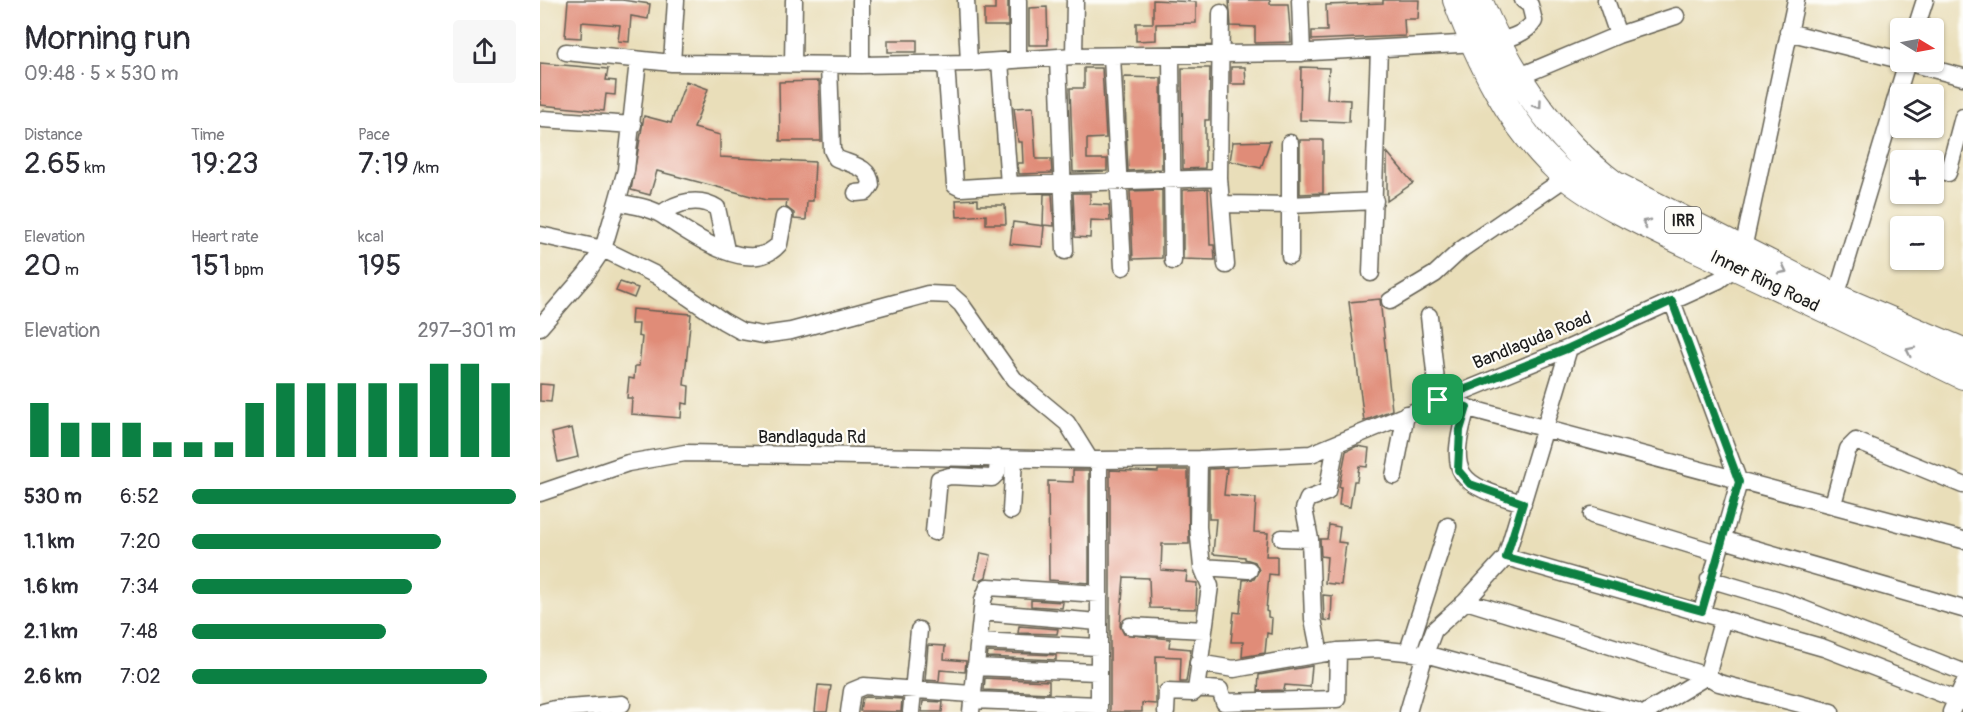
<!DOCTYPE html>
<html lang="en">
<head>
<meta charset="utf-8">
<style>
  :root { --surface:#fff; --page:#f7f7f7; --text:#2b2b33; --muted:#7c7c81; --accent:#0b8043 }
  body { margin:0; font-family:Pangolin,sans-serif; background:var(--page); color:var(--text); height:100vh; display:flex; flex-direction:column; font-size:22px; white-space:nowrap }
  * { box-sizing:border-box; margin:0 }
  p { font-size:20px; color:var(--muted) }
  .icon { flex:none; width:33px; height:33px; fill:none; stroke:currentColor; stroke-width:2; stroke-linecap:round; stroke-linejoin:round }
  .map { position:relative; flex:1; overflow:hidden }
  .side { display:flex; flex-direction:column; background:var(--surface); width:540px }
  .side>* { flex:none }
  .needle { width:39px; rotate:100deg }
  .fabs { position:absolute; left:1350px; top:18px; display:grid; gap:12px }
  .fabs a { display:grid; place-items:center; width:54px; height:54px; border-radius:6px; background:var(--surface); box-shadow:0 2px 4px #0004; font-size:30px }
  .pin { position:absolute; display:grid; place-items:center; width:51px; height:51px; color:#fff; margin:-26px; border-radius:12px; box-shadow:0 3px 9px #0006 }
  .round { display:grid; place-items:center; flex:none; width:63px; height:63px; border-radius:6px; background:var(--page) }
  .summary { display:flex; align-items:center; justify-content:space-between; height:102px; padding:0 24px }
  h1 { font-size:33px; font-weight:600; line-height:45px }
  .stats { display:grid; grid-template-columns:repeat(3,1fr); gap:9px; height:102px; padding:6px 24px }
  .stats div { display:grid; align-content:center }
  .stats b { font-size:30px; font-weight:600 }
  .stats small { font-size:16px; font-weight:400 }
  .stats p { font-size:16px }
  .chart { height:168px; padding:12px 24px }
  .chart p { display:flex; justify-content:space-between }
  .chart svg { width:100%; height:108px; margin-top:6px; stroke:var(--accent); stroke-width:6 }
  ul { padding:0 24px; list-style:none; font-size:20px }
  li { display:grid; grid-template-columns:96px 72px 1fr; align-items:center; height:45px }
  li i { height:15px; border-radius:8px; background:var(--accent) }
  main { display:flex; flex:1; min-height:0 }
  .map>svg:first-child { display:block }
  .building { fill:#e08c78 }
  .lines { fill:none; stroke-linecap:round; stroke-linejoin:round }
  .minor-casing { stroke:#646053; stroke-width:19 }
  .highway-casing { stroke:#646053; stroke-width:28 }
  .minor { stroke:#fff; stroke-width:16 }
  .highway { stroke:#fff; stroke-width:26 }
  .oneway { stroke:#999 }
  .route-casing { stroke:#fff; stroke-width:12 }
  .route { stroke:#0b8043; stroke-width:8 }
  .labels { text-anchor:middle; stroke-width:4.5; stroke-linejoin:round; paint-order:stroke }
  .shield { fill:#fdfcf7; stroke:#605f5e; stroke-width:1.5 }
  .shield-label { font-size:16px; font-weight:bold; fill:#1c1c1c }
  .street-label { font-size:18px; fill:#1c1c1c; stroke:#fdfcf7 }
</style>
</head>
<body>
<main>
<section class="side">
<div class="summary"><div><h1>Morning run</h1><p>09:48 · 5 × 530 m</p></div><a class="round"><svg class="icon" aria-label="share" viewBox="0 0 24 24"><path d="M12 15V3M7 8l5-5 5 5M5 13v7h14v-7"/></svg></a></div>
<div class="stats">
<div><p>Distance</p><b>2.65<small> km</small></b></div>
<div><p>Time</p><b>19:23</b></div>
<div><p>Pace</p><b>7:19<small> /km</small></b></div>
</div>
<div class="stats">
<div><p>Elevation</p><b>20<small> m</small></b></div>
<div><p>Heart rate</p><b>151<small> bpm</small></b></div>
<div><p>kcal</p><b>195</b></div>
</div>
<div class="chart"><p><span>Elevation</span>297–301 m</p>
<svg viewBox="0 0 160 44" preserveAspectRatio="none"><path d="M5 44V22M15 44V30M25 44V30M35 44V30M45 44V38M55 44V38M65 44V38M75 44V22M85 44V14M95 44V14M105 44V14M115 44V14M125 44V14M135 44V6M145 44V6M155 44V14"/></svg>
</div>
<ul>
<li><b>530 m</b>6:52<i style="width:100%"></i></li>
<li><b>1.1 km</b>7:20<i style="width:77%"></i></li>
<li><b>1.6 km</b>7:34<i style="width:68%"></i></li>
<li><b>2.1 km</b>7:48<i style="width:60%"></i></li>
<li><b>2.6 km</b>7:02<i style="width:91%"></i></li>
</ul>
</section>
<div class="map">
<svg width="1423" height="712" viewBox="0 0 1423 712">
  <rect width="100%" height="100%" fill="#fdfcf7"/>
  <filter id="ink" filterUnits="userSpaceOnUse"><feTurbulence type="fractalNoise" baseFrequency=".0167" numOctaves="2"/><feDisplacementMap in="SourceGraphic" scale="12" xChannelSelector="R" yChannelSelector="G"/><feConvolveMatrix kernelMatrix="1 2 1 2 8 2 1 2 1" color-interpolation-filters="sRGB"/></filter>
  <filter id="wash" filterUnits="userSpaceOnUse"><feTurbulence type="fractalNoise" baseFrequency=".008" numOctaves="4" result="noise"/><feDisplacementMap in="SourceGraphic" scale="24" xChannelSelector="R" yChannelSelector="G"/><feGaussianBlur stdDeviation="1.35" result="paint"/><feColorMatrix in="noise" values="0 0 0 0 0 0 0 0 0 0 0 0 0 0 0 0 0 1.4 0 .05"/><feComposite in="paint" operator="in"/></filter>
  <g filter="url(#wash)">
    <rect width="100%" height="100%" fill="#e9deb9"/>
    <g id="blocks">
      <path class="building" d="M28,0H82L110,4L108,19L91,16L89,42L78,41L80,25L42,22L41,38L25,37Z
        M455,0H468V26H444V10H455Z
        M613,0L656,2V23L616,24V40L596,41V23H613Z
        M689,0H730V4H748L751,42L715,43V27L691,26Z
        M843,0H879L878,19H864L865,36L772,40V31H787L786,5L843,3Z
        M507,7L508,45H489V8Z
        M348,40H377V52H348Z
        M0,63L68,69L66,80L76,81L75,95L66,94L64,111L0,105Z
        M691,67H705L706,84H691Z
        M761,67L789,68L787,99L810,100L809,122L760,120Z
        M544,68H562L566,138L547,139V159H567V171L533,172L530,88H544Z
        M642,68H670L669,120H665V168L643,169Z
        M584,77L621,78L622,169L588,171Z
        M146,81L168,89L154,128L180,135V157L275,162L273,201H267L266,220L254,219V213L246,207L247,200H226L117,171L110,195L91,190L104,116L131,123Z
        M279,81L281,141H240L239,82Z
        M493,107L496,159H511L512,173L479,174L478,163H483L482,142H478L474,108Z
        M760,140H783V193L760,194Z
        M730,141L721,168L690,161L693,142Z
        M847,152L873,183L847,201Z
        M668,189L670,245H674L675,260L643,259V190Z
        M622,190V258L593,259L590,191Z
        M533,193H550V204L569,205L570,221L551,220L550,238L535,237Z
        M504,194H512L514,226L503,225Z
        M438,199V205H465L466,224H446V215L417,217L416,200Z
        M473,222L504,226L502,247L470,244Z
        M80,282L98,288L94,298L76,291Z
        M840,299L852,410L824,421L809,302Z
        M92,309L151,314L144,385L149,386L148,404L142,403L141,418L91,414L92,398H87L89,378L94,379L95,366H99L102,337L98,336L99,324H91Z
        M0,384L13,385L11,402L0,401Z
        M32,428L38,457L18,462L12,433Z
        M817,446L829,448L827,467L819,466L817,481H814L810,507L799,505L801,487H799L806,451Z
        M687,468L684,495L716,498L714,532L728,533L726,556H737V575L729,574L726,611L728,612V617L732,618L731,634L727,633L725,653L702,657L703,642H691L694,612L700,613L703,580L714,579L719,570L715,562L705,559V557L673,554L676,519H669V469Z
        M533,470H549V583L509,580L508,481L533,482Z
        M570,470L618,472V470H648L649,544H622L621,570L647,572L646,582L657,583L656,609L610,608L609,578L584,577L580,626L584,634L630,639L629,647L651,649L646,682H640L641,657L616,656V704L602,703V712H570Z
        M789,525L800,527L798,542L806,543L801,585L785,583L787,557L781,556L780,539H787Z
        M441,553L451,555L446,577L440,580L435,579Z
        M783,595L792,596L791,621L784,620Z
        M491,600L523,602L522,608L491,606Z
        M479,626L518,629L517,634L478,633Z
        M388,645L405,646L404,659L426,661L425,672L400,670L399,681L385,680Z
        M448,652L516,655V660L447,657Z
        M772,666L770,687L745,685L744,690L718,691L719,675Z
        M445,678L509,681V693L444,690Z
        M278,685L291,686L287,712H275Z
        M326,697L362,699L361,712L320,711L322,698Z
        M383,701L403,702L402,712H382Z"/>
    </g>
  </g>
  <g filter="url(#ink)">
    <use href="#blocks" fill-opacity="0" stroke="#646053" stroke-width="1.5"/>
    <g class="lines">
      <defs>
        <path id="minor" d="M321,0V65
          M426,0L429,63
          M478,0V59
          M760,0L762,53
          M1066,0L1078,35
          M681,13L679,178L686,265
          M1376,28L1385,0
          M1248,32L1360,60
          M26,52L132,63L321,65L429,63L534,56L753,53L956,42C970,38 986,34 994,21L990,5L983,0
          M534,56L535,0
          M572,56L583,267
          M631,56L633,261
          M518,58L525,251
          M1366,62L1423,77
          M132,63L136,0
          M253,64L254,0
          M406,64L415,185L421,188L469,185L460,61
          M289,65L292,150L296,158C311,165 330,166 331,185L326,192L316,193
          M978,77L1078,35L1136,16
          M3,119L93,125
          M1408,173L1423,117
          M469,185L679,178
          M77,202L86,170L98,61
          M682,204L750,205L835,201
          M121,214C137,202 159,196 177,208L186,250
          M0,235L63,249L116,275L183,321L201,331L223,335L251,331L388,294L411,295L421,304L474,379L527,423L550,460
          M1203,249L1256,0
          M750,256V143
          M831,273L839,49
          M1296,297L1367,62
          M850,301L895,274L922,249L1027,177
          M1132,301L1199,482L1162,611
          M889,316L898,400L1423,540
          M0,327L46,274L63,249L77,202C91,205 110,207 122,215C149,233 210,278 239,244L244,217
          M927,407C907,476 917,484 983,503
          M659,459L658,527L662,567
          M854,476L866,414
          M0,493L88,463L145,453L559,460L659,459L771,454L1029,348L1179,280L1196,267
          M1293,504L1308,449L1316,441L1423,485
          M471,511L474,459
          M1052,515L1177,553
          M394,532L399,479L410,476L452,478L457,473L458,458
          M742,538L770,539
          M1181,539L1423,609
          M966,557L1284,648L1423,702
          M1169,579L1243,601L1423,672
          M926,601L1167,676L1179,683L1291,712
          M442,612L558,622
          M590,626L664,630
          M438,641L558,647
          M798,651L837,649L885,654L894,630L926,601L966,557L1029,348
          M868,651L908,526
          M658,663L694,669L780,654
          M435,667L557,672
          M656,688L680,690L684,702L797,699L798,651L780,654L773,619L770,539L764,509L768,499L787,492L796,445
          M432,700L558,705
          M3,712L15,709L82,704
          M309,712L312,691L324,686L431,694
          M371,712L379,630
          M431,712L443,600L448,587L559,594
          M559,712V460
          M626,712L627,692L653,693L656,690L670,586L662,567L709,570
          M868,712L885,654L1097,712
          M1107,712L1167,676L1183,618
          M1411,712L1423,685"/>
        <path id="highway" d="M916,0C939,60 968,122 1015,167C1055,206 1142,241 1193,266C1270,302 1347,339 1423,376
          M939,0C968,70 1013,138 1074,184L1296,297L1423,351"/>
      </defs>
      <use href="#minor" class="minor-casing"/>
      <use href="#highway" class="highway-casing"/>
      <use href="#minor" class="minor"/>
      <use href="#highway" class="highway"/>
    </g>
    <defs><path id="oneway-chevron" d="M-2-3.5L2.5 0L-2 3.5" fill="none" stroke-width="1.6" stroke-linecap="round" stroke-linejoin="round" transform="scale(1.5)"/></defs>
    <g class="oneway">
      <use href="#oneway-chevron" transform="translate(998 105) rotate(54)"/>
      <use href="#oneway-chevron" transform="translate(1106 223) rotate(-152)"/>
      <use href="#oneway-chevron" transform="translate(1243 270) rotate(27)"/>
      <use href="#oneway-chevron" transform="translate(1370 351) rotate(-154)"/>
    </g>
  </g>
  <g class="lines" filter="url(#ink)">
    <defs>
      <path id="route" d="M1132,301L1199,482L1162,611L966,557L983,503L930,484L918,470L920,430L927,407L898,400L1029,348Z"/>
    </defs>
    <use href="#route" class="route-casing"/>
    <use href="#route" class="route"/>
  </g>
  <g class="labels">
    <rect class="shield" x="1125" y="207" width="36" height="26" rx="4.5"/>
    <g class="shield-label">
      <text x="1143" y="226">IRR</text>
    </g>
    <g class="street-label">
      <text transform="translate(1225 281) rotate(26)" y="6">Inner Ring Road</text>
      <text transform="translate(992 340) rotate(-22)" y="6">Bandlaguda Road</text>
      <text x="272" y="443">Bandlaguda Rd</text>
    </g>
  </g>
</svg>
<div class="fabs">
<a><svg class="needle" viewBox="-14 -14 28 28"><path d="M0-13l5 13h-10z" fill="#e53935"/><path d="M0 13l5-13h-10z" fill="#7c7c81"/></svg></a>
<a><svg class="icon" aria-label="layers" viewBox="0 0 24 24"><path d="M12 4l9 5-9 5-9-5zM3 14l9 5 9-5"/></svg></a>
<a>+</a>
<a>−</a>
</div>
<div class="pin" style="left:898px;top:400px;background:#1e9e55"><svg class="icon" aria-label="arrive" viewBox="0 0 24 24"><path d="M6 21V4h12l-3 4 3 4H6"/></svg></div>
</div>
</main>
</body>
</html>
